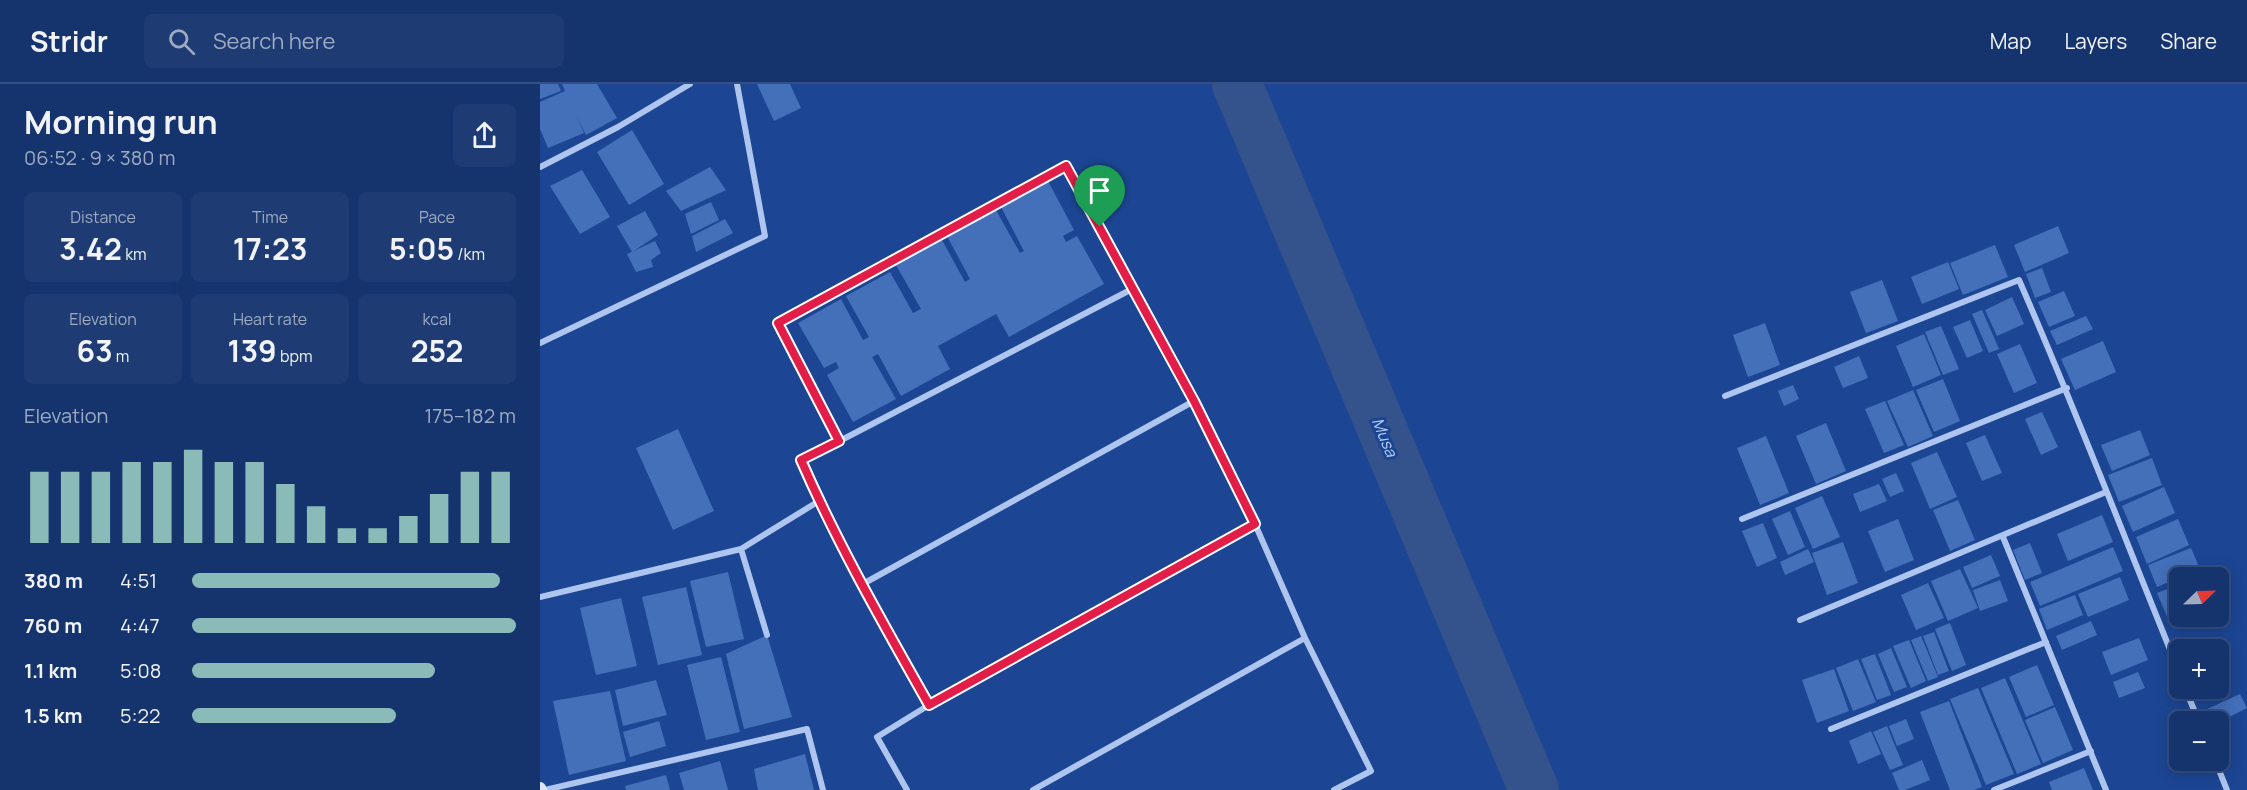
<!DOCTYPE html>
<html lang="en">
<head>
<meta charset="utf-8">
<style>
  :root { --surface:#15346e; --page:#1e3c73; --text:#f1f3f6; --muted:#9daac2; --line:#344f81; --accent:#8bbbb9 }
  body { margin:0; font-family:Manrope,sans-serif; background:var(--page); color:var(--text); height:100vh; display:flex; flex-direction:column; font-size:22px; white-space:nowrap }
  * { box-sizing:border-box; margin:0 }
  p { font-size:20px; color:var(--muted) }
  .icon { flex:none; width:33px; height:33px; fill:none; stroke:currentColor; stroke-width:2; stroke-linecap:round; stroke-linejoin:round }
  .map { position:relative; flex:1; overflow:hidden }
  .drawer { display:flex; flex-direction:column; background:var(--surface); width:540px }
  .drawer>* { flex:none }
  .needle { width:39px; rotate:67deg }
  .controls { position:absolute; left:1629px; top:483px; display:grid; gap:12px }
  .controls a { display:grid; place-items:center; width:60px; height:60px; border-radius:9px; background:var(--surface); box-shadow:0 3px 15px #0003,0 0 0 2px var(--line); font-size:30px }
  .pin { position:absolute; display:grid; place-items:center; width:51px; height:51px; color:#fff; margin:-62px -26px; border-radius:50% 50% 50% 0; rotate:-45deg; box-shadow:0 0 6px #0007 }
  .pin .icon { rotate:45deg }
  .round { display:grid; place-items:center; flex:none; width:63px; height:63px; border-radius:9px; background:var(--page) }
  .overview { display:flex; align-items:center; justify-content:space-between; height:102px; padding:0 24px }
  h1 { font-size:33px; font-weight:700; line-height:45px }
  .stats { display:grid; grid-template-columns:repeat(3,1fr); gap:9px; height:102px; padding:6px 24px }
  .stats div { display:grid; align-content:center; border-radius:9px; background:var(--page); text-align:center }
  .stats b { font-size:30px; font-weight:700 }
  .stats small { font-size:16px; font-weight:400 }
  .stats p { font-size:16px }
  .chart { height:168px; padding:12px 24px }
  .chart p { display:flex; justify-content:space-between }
  .chart svg { width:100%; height:108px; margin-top:6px; stroke:var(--accent); stroke-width:6 }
  ul { padding:0 24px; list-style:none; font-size:20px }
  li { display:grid; grid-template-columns:96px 72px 1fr; align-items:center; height:45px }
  li i { height:15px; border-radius:8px; background:var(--accent) }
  header { display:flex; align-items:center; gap:36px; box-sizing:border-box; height:84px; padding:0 30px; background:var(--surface); border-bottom:2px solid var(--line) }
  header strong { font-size:28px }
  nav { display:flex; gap:33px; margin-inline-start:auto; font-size:21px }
  .search { width:420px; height:54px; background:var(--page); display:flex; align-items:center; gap:15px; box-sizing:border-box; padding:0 21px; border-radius:9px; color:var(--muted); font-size:22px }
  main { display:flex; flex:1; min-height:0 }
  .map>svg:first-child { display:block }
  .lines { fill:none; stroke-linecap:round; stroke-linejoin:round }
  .river { stroke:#34528b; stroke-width:50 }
  .building { fill:#4470ba }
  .street { stroke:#aec6ef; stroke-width:6 }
  .secondary { stroke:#dbe6fa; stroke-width:12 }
  .route-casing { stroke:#fff; stroke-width:12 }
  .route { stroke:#e11d48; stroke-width:8 }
  .labels { text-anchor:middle; stroke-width:6; stroke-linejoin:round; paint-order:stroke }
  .water-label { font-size:16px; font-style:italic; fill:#bad0f5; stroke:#1c4693 }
</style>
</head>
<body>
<header>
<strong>Stridr</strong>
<div class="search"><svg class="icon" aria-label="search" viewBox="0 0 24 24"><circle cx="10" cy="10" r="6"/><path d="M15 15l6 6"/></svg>Search here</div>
<nav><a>Map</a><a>Layers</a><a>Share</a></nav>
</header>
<main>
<section class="drawer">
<div class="overview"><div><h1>Morning run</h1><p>06:52 · 9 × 380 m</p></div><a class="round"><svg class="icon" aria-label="share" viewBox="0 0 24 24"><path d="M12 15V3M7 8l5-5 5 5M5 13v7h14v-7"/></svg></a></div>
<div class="stats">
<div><p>Distance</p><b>3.42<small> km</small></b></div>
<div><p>Time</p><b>17:23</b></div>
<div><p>Pace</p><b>5:05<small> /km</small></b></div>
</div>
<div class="stats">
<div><p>Elevation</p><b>63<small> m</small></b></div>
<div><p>Heart rate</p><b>139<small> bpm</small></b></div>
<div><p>kcal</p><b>252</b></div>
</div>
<div class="chart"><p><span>Elevation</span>175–182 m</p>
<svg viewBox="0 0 160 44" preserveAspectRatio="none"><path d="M5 44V15M15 44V15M25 44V15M35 44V11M45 44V11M55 44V6M65 44V11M75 44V11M85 44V20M95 44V29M105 44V38M115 44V38M125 44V33M135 44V24M145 44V15M155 44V15"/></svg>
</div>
<ul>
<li><b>380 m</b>4:51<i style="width:95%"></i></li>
<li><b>760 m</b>4:47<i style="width:100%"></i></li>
<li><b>1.1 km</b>5:08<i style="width:75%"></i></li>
<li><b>1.5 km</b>5:22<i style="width:63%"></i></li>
</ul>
</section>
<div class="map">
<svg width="1707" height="706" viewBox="0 0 1707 706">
  <rect width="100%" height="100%" fill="#1c4693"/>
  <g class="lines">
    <path class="river" d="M697,0L994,706"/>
  </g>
  <path class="building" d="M0,0H18L21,7L0,15Z
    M22,0H57L77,34L46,51L37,33L44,49L8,64L0,45V18L25,7Z
    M217,0H250L261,24L234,37Z
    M92,46L124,100L89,121L57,68Z
    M170,83L186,106L141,127L126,107Z
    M42,86L70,133L40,150L10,102Z
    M508,97L534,146L523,152L526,158L537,152L564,200L469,253L456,230L398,262L410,285L361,312L338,270L332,273L356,315L313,338L287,291L299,284L296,278L284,284L258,239L301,215L323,256L329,253L306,212L350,188L373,229L381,225L356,181L402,156L425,198L430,195L407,152L456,126L480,169L484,167L461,123Z
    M171,118L179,136L151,150L145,130Z
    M105,127L118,151L92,168L77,142Z
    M185,135L193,149L156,168L152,152Z
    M1518,142L1529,169L1485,188L1474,161Z
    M115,157L121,169L111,176L113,183L96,188L87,170Z
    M1455,161L1468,193L1423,211L1410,179Z
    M1408,178L1419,205L1382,220L1371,193Z
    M1502,184L1511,208L1495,214L1486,190Z
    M1342,196L1358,237L1326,249L1310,208Z
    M1524,207L1535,232L1509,243L1498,218Z
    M1472,213L1484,240L1457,252L1445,226Z
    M1442,226L1459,265L1449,269L1432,230Z
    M1546,232L1553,245L1517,261L1510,247Z
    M1430,236L1443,267L1427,274L1413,243Z
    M1225,239L1240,281L1208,293L1193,251Z
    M1401,242L1419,285L1403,291L1385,248Z
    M1384,250L1401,291L1373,303L1356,262Z
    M1563,257L1576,288L1535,306L1521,275Z
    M1480,260L1497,299L1474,309L1457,270Z
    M1319,272L1328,294L1303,304L1294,283Z
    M1403,295L1420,337L1394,348L1376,306Z
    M1253,301L1259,315L1244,322L1238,307Z
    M1373,306L1393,352L1368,363L1347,317Z
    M1345,317L1364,361L1344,369L1325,325Z
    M1502,328L1518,363L1501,371L1485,335Z
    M1286,339L1306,387L1276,400L1256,352Z
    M138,345L174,427L133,446L96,364Z
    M1600,346L1610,371L1572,387L1561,361Z
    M1445,351L1462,389L1442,397L1426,359Z
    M1226,352L1249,409L1220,421L1197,364Z
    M1397,368L1417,413L1390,425L1371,379Z
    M1612,374L1622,401L1579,418L1568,391Z
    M1356,389L1364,407L1350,413L1342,395Z
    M1339,400L1347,417L1320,428L1313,410Z
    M1624,403L1635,429L1593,448L1582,422Z
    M1282,412L1300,453L1273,465L1255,424Z
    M1418,416L1435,456L1410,467L1393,426Z
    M1250,427L1265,463L1248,471L1232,435Z
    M1562,431L1573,458L1528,477L1517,450Z
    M1358,435L1374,476L1345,488L1328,447Z
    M1638,435L1649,461L1607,480L1596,453Z
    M1223,439L1237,474L1217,483L1202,447Z
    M1303,458L1318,499L1287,511L1272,469Z
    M1490,459L1502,489L1485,496L1473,466Z
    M1573,463L1583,487L1500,522L1490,498Z
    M1651,464L1660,485L1617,503L1608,481Z
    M1268,465L1274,478L1245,491L1240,478Z
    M1451,471L1460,492L1432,504L1423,483Z
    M1420,485L1438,524L1408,537L1391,497Z
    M188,488L204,555L166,563L150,497Z
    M1580,493L1589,516L1548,533L1538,510Z
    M1460,496L1468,517L1440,527L1433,506Z
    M1388,499L1404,534L1376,546L1361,511Z
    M1640,500V532L1629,537L1617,509Z
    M146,503L162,571L118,581L102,513Z
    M1535,511L1543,531L1507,546L1499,525Z
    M81,514L97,582L56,591L40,524Z
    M1551,537L1557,551L1522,566L1516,552Z
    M1410,539L1426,581L1412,587L1395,545Z
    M1394,548L1409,587L1398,591L1383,552Z
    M227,551L252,633L204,645L186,570Z
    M1381,552L1398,593L1388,597L1371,556Z
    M1678,553L1690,578L1678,584V566H1652Z
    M1599,554L1608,576L1571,591L1562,568Z
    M1369,556L1386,597L1371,604L1353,562Z
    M1351,564L1367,603L1354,608L1338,570Z
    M1335,570L1351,611L1337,616L1321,575Z
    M181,573L200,648L166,656L147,581Z
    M1318,575L1336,618L1313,627L1296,584Z
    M1497,581L1514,621L1486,633L1469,593Z
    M1294,585L1309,627L1277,639L1262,596Z
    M1598,588L1605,604L1579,614L1573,598Z
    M1465,594L1501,680L1477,690L1441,604Z
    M116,596L127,631L83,642L75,606Z
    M1438,604L1474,690L1446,701L1410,615Z
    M70,607L86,677L29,691L13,617Z
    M1700,610L1707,624L1679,638H1670L1665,626Z
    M1409,617L1442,703L1434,706H1410L1380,628Z
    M1515,623L1533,666L1503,679L1485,636Z
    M1366,635L1374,655L1357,662L1349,642Z
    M119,637L126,662L90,673L83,648Z
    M1347,642L1363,681L1350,686L1333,648Z
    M1331,647L1341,670L1318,680L1309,657Z
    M265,670L274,706H218L214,685Z
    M1382,676L1390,696L1365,706H1359L1352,689Z
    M180,677L188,706H144L139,689Z
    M1544,684L1553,706H1512L1509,698Z
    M126,691L130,706H86L85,702Z"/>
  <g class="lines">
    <path class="street" d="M0,83L78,43L150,0
      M0,259L225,152L197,0
      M1185,312L1479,196C1536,326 1586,458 1640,590
      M299,357L238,239L526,82L654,317L715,440L765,554L831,687L794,706
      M279,417L321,501L654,317
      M1202,435L1527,304
      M1463,453L1566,706
      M201,465L227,551
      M321,501L389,621L337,653L367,706
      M0,513L201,465L279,417L261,377L594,204
      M1260,536L1566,408
      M1645,604L1659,638
      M389,621L715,440
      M1291,645L1506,558
      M1675,676L1687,706
      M5,706L267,645L283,706
      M493,706L765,554
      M1454,706L1551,667"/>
    <path class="secondary" d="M0,704L1,706"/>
  </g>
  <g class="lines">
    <defs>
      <path id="route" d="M526,82L654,317L715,440L389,621C344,541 298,461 261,376L299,357L238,239Z"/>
    </defs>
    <use href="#route" class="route-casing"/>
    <use href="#route" class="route"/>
  </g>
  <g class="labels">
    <g class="water-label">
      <text transform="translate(845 353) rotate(67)" y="6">Musa</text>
    </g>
  </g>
</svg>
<div class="controls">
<a><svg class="needle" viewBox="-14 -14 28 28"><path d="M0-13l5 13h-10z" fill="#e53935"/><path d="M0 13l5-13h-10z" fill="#9daac2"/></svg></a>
<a>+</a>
<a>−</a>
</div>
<div class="pin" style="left:560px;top:143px;background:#1e9e55"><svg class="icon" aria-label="arrive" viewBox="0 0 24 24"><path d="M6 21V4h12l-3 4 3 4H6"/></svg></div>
</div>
</main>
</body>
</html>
